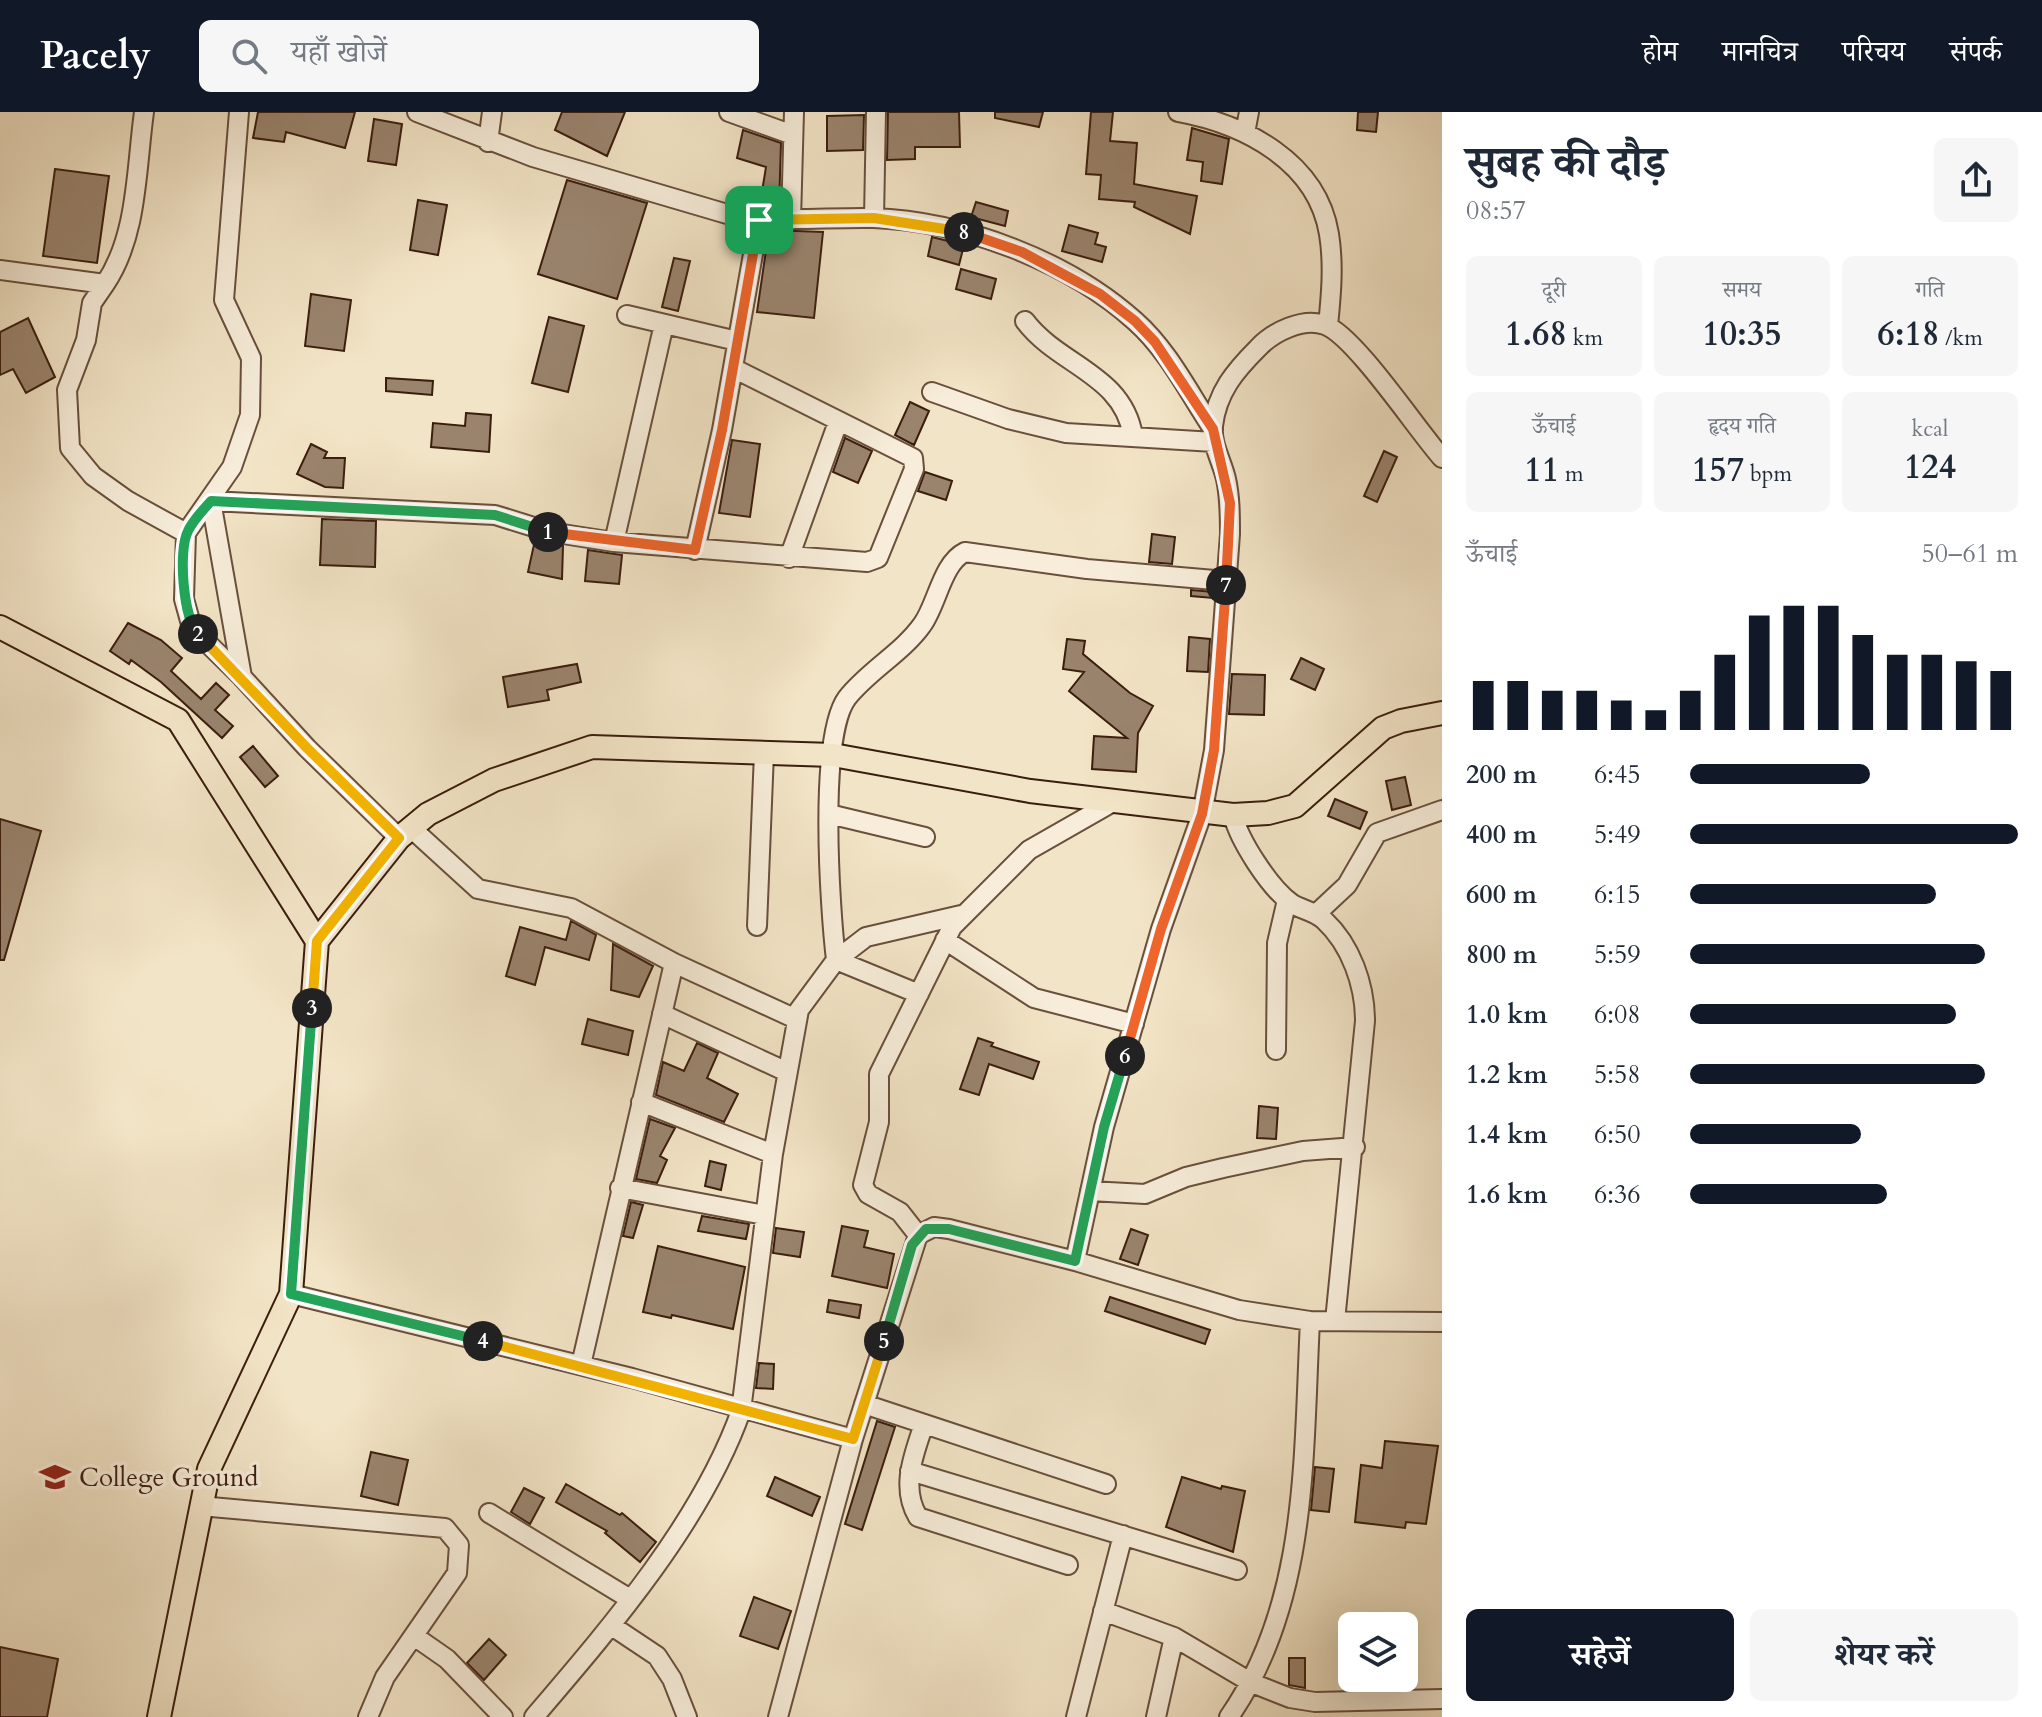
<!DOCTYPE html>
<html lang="hi">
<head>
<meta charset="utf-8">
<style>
  :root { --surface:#fff; --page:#f6f6f7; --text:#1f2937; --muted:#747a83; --accent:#111827 }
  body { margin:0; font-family:Cardo,"Noto Serif Devanagari",serif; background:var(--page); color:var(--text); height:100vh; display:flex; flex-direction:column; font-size:30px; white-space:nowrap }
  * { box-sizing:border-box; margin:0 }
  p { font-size:26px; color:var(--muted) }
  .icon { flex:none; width:44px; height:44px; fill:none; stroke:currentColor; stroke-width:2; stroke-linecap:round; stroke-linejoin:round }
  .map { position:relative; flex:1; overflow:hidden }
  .side { display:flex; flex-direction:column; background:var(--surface); width:600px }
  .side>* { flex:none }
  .fabs { position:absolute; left:1338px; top:1500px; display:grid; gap:16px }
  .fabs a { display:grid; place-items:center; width:80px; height:80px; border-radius:12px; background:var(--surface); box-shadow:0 8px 32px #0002; font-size:40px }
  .pin { position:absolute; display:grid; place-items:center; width:68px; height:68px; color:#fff; margin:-34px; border-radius:16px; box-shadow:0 4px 12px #0006 }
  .km { position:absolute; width:40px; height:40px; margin:-20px; border-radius:50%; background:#222; color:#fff; font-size:22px; line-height:40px; text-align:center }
  .round { display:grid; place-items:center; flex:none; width:84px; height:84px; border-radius:12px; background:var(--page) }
  .summary { display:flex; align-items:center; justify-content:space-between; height:136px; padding:0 24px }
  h1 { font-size:44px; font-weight:700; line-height:60px }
  .metrics { display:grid; grid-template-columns:repeat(3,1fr); gap:12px; height:136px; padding:8px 24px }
  .metrics div { display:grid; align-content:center; border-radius:12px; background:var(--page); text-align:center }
  .metrics b { font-size:34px; font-weight:700 }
  .metrics small { font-size:22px; font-weight:400 }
  .metrics p { font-size:22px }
  .chart { height:224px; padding:16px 24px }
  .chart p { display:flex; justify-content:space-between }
  .chart svg { width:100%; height:144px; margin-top:8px; stroke:var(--accent); stroke-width:6 }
  .cta { display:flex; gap:16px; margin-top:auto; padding:16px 24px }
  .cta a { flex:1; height:92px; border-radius:12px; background:var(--accent); color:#fff; font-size:32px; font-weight:700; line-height:92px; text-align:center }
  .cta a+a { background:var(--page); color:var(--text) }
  ul { padding:0 24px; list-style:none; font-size:26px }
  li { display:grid; grid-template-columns:128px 96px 1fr; align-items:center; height:60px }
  li i { height:20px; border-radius:10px; background:var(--accent) }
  header { display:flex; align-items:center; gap:48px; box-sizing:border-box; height:112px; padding:0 40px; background:var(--accent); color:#fff }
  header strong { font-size:38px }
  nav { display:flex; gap:44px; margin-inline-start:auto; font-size:28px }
  .search { width:560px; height:72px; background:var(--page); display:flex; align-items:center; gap:20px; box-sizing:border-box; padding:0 28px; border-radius:12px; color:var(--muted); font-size:30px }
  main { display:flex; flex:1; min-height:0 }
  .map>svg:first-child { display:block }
  .building { fill:#9a846e; stroke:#3b1d0e; stroke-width:2 }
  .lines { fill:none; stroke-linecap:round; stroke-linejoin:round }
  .minor-casing { stroke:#694f3c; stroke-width:22 }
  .major-casing { stroke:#3b1d0e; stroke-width:26 }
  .minor { stroke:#f7edda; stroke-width:18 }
  .major { stroke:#f2e4c6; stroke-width:22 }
  .split-1-casing { stroke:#fff; stroke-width:16 }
  .split-2-casing { stroke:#fff; stroke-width:16 }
  .split-3-casing { stroke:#fff; stroke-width:16 }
  .split-4-casing { stroke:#fff; stroke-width:16 }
  .split-5-casing { stroke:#fff; stroke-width:16 }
  .split-6-casing { stroke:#fff; stroke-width:16 }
  .split-7-casing { stroke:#fff; stroke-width:16 }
  .split-8-casing { stroke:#fff; stroke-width:16 }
  .split-9-casing { stroke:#fff; stroke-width:16 }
  .split-1 { stroke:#f0652b; stroke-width:10 }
  .split-2 { stroke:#22a559; stroke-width:10 }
  .split-3 { stroke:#f5b400; stroke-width:10 }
  .split-4 { stroke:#22a559; stroke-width:10 }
  .split-5 { stroke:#f5b400; stroke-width:10 }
  .split-6 { stroke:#22a559; stroke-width:10 }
  .split-7 { stroke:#f0652b; stroke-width:10 }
  .split-8 { stroke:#f0652b; stroke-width:10 }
  .split-9 { stroke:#f5b400; stroke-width:10 }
  .labels { text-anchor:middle; stroke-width:7; stroke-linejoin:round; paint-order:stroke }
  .poi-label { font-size:26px; fill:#3b1d0e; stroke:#f7edda; text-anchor:start }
</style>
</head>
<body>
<header>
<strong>Pacely</strong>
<div class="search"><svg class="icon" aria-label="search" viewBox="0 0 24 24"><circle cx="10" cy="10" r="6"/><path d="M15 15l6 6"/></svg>यहाँ खोजें</div>
<nav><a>होम</a><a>मानचित्र</a><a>परिचय</a><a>संपर्क</a></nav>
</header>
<main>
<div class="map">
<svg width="1442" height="1605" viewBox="0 0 1442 1605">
  <rect width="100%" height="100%" fill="#f2e4c6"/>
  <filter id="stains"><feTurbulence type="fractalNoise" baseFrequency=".0025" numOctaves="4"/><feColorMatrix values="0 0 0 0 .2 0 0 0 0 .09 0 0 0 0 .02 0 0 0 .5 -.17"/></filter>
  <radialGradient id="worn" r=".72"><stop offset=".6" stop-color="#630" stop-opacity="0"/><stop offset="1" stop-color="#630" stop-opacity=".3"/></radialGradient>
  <path class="building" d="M258,0H355L345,36L286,20L284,30L253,26Z
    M562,0H625L607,44L555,18Z
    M888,0H959L960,35H915V47L887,48Z
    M995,0H1043L1039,15L995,6Z
    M1091,0H1113L1110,29L1137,31L1134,72L1197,84L1190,122L1134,95L1135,90L1099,87L1101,63L1086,62Z
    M1358,0H1378L1376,20L1357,18Z
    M864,3L863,38L827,39V4Z
    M374,7L402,12L396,53L368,49Z
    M1192,16L1229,27L1222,72L1201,69L1203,50L1187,48Z
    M743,18L781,31L779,95L760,92L766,55L737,46Z
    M55,57L109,64L97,151L43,144Z
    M567,68L647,91L617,187L538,162Z
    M418,88L447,93L438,143L410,138Z
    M976,90L1008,99L1005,114L971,105Z
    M1069,113L1098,121L1095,132L1106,135L1102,150L1062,139Z
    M769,118L823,120L814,206L757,200Z
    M932,125L964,133L959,153L928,144Z
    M674,146L690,149L678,199L662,195Z
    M961,157L996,167L991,187L956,177Z
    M311,182L351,188L344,239L305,234Z
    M549,205L584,214L568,280L532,271Z
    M28,206L55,265L26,281L13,257L0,263V220Z
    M386,266L433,269L432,283L386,279Z
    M910,290L929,299L914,333L895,323Z
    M466,301L491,303L489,340L431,335L433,311L465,314Z
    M845,326L872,339L858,371L833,360Z
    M732,328L760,332L750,405L719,401Z
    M311,332L327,340L324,346H345L343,376L325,375L297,362Z
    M1384,339L1397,345L1377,390L1364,384Z
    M925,360L952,369L946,388L918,379Z
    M322,407L376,409L375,455L320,453Z
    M1152,422L1175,425L1172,452L1149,450Z
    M535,428L563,434L562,467L528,460Z
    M588,438L622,443L619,472L585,469Z
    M1191,478L1214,480L1213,486L1191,484Z
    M128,511L161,528L182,546L171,559L201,587L216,571L229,583L215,598L233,614L222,626L161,570L131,548L129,552L110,539Z
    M1189,525L1210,527L1208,560L1187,559Z
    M1067,527L1085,529L1083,542L1130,581L1153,594L1138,621L1136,660L1092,657L1094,624L1127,626L1069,579L1084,560L1063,557Z
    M1301,546L1324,557L1315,578L1291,567Z
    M577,552L581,570L547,578L549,588L508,595L503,565Z
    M1232,562L1265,563L1264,603L1229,602Z
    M253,634L278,664L265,675L240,645Z
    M1405,665L1411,693L1392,698L1386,669Z
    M1335,687L1367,700L1360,717L1328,704Z
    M0,707L41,719L4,848H0Z
    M571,809L596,823L589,848L545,835L535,873L506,864L520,815L566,828Z
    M613,832L653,854L639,885L611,878Z
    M588,907L633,919L628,943L582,932Z
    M978,926L993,931L991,934L1039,950L1033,967L989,952L979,983L960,977Z
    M697,931L718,941L707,966L738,982L724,1010L656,983L663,950L684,959Z
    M1259,994L1278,996L1276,1027L1257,1026Z
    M650,1007L675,1016L660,1044L667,1048L657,1071L636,1067Z
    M710,1049L726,1053L721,1078L705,1074Z
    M631,1090L643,1093L633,1126L623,1124Z
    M702,1104L749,1112L746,1127L698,1119Z
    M842,1114L868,1119L864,1135L894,1142L887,1176L832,1164Z
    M776,1116L804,1120L800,1145L773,1141Z
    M1131,1117L1148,1123L1138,1153L1120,1147Z
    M658,1134L745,1155L733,1217L672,1203L671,1206L643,1200Z
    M1110,1185L1210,1218L1205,1232L1105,1199Z
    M829,1188L861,1193L859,1206L827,1200Z
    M759,1251L774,1252L773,1277L756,1276Z
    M877,1309L895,1315L862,1418L845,1412Z
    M1385,1329L1438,1334L1426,1412L1406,1410L1405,1416L1355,1410L1361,1353L1382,1356Z
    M371,1340L408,1348L398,1393L361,1384Z
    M1315,1355L1334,1357L1329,1400L1311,1398Z
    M775,1365L820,1385L812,1404L767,1384Z
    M1182,1365L1221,1377L1222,1374L1245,1379L1233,1440L1166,1415Z
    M566,1372L620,1403L622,1401L656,1430L640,1450L605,1421L607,1419L556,1390Z
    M524,1376L544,1386L530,1412L511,1400Z
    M754,1485L791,1499L778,1537L740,1524Z
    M489,1527L506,1543L484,1568L467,1551Z
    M0,1535L58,1547L47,1605H0Z
    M1289,1546H1305V1576L1289,1573Z"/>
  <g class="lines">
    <defs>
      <path id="minor" d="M417,0L533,45L727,102C777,111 824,105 873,106C963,109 1068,149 1135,209C1168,238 1189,281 1213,317
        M729,0L793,23
        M1178,0C1244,12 1317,49 1329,122C1334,153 1331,184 1328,214
        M1245,21L1249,0
        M488,30L492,0
        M874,106L876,0
        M791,108L794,0
        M0,158L105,172L92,191L86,228L67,278L70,336L93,364L128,389L186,421L232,355L250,303L251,246L224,188L239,0
        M105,172C138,123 136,57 144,0
        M627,203L737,229
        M1025,209C1059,254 1123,262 1133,324
        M932,280L1008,307L1066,321L1214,330
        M211,389L495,403L550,420L614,430L867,450L878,446L914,357L913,346L733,256
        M211,389L242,565L307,636L399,726
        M186,421L184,487L192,516L242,565
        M614,430L664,212
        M695,438L722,318L759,108
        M789,446L838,310
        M829,702L925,725
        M1233,703C1239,728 1269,775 1291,791C1301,798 1315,799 1324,808C1351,833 1365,873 1365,909L1335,1209
        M410,715L478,777L571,796L674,851L796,907
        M1316,802L1347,773L1377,721L1442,698
        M757,814L764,641
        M945,828L1034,886L1134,912
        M919,882L836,848C830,797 818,625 847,586C868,559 902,541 922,513C937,493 942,451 965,440L1087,457L1226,469
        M662,902L785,959
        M1276,938L1277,831L1287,788
        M641,990L773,1042
        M620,1076L764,1103
        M1090,1079L1145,1082L1186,1065L1223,1056L1303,1039L1355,1035
        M918,1123L900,1100L868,1082L863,1073L879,1010V962L952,815L1029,738L1113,690
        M1075,1149L1239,1198L1310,1209L1442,1210
        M291,1182L632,1266L853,1327
        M581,1253L674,851
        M864,1292L1106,1372
        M924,1312C914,1342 900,1375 918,1405L1068,1453
        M910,1359L1237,1458
        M200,1394L445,1416L459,1433L457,1461L385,1565L368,1605
        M489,1401L630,1487
        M1103,1499L1174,1525L1252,1571L1290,1586L1315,1590L1442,1587
        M612,1514L657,1544L672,1567L687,1605
        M414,1524L447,1547L503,1605
        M534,1605C610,1516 701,1411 741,1299L773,1042L799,898L836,848L866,825L961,803
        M778,1605L853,1327L918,1123L934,1115L949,1117L1075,1149L1104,1015L1161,817L1202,702L1214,638L1230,422C1230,403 1230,385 1226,367C1222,349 1211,332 1213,314C1217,280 1235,259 1258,236C1273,220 1303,205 1325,213C1355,224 1417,318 1442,346
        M1076,1605L1123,1423
        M1156,1605L1174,1525
        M1229,1605C1309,1490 1303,1344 1310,1209"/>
      <path id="major" d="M0,515L178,608L317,829L291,1182L209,1357L159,1605
        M317,829L399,726L428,702L494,668L592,635L833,643L1030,679L1233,703L1268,701L1295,694L1383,616L1401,609L1442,601"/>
    </defs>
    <use href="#minor" class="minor-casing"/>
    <use href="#major" class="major-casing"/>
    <use href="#minor" class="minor"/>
    <use href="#major" class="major"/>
  </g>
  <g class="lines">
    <defs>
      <path id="split-1" d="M548,420L695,438L722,318L759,108"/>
      <path id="split-2" d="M198,522C183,506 178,438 188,419C193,408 203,398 211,389L495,403L548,420"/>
      <path id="split-3" d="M198,522L307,636L399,726L317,829L312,896"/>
      <path id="split-4" d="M312,896L291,1182L483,1229"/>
      <path id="split-5" d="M483,1229L853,1327L884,1229"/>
      <path id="split-6" d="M884,1229L912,1133L926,1117H949L1075,1149L1104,1015L1125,944"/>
      <path id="split-7" d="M1125,944L1161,817L1202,702L1214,638L1226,473"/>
      <path id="split-8" d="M964,120L1022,140L1100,182L1135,209L1155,230L1213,317L1230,391L1226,473"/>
      <path id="split-9" d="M759,108L874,106L964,120"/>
    </defs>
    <use href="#split-1" class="split-1-casing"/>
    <use href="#split-2" class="split-2-casing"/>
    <use href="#split-3" class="split-3-casing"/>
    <use href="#split-4" class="split-4-casing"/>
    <use href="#split-5" class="split-5-casing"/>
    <use href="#split-6" class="split-6-casing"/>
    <use href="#split-7" class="split-7-casing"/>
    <use href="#split-8" class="split-8-casing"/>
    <use href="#split-9" class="split-9-casing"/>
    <use href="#split-1" class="split-1"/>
    <use href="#split-2" class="split-2"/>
    <use href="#split-3" class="split-3"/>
    <use href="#split-4" class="split-4"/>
    <use href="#split-5" class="split-5"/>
    <use href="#split-6" class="split-6"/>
    <use href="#split-7" class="split-7"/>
    <use href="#split-8" class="split-8"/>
    <use href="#split-9" class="split-9"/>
  </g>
  <defs>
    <symbol id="university-bare" viewBox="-9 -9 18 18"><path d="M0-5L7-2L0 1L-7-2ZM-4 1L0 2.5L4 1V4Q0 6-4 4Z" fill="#8f2418" stroke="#f7edda" stroke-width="2.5" paint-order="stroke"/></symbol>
  </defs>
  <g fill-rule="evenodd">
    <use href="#university-bare" x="33" y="1343" width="44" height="44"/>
  </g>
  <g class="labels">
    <g class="poi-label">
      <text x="79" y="1374">College Ground</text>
    </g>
  </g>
  <rect width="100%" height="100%" filter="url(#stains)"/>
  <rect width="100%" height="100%" fill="url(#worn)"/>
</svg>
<div class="fabs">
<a><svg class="icon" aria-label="layers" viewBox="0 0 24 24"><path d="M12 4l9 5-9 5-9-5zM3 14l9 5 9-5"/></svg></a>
</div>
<div class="pin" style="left:759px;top:108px;background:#1e9e55"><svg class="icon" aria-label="arrive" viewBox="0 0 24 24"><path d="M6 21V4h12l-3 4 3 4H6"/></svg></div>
<b class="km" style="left:548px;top:420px">1</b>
<b class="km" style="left:198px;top:522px">2</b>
<b class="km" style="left:312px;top:896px">3</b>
<b class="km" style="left:483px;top:1229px">4</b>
<b class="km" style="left:884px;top:1229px">5</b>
<b class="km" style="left:1125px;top:944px">6</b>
<b class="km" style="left:1226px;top:473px">7</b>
<b class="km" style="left:964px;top:120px">8</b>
</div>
<section class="side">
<div class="summary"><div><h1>सुबह की दौड़</h1><p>08:57</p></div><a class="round"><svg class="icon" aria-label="share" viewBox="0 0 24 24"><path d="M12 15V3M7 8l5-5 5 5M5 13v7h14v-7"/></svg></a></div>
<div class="metrics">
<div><p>दूरी</p><b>1.68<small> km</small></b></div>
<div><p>समय</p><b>10:35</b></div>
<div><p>गति</p><b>6:18<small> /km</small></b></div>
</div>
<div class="metrics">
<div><p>ऊँचाई</p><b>11<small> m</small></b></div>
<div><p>हृदय गति</p><b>157<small> bpm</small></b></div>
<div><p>kcal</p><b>124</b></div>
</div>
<div class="chart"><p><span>ऊँचाई</span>50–61 m</p>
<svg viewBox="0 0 160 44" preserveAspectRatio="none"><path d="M5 44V29M15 44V29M25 44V32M35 44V32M45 44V35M55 44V38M65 44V32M75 44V21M85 44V9M95 44V6M105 44V6M115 44V15M125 44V21M135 44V21M145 44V23M155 44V26"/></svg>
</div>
<ul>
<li><b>200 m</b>6:45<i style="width:55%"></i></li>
<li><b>400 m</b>5:49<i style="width:100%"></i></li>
<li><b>600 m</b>6:15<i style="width:75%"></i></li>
<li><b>800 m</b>5:59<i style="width:90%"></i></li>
<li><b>1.0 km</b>6:08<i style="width:81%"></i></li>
<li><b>1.2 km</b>5:58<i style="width:90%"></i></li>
<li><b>1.4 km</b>6:50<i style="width:52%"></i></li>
<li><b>1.6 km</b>6:36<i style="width:60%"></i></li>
</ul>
<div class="cta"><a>सहेजें</a><a>शेयर करें</a></div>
</section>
</main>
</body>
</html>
